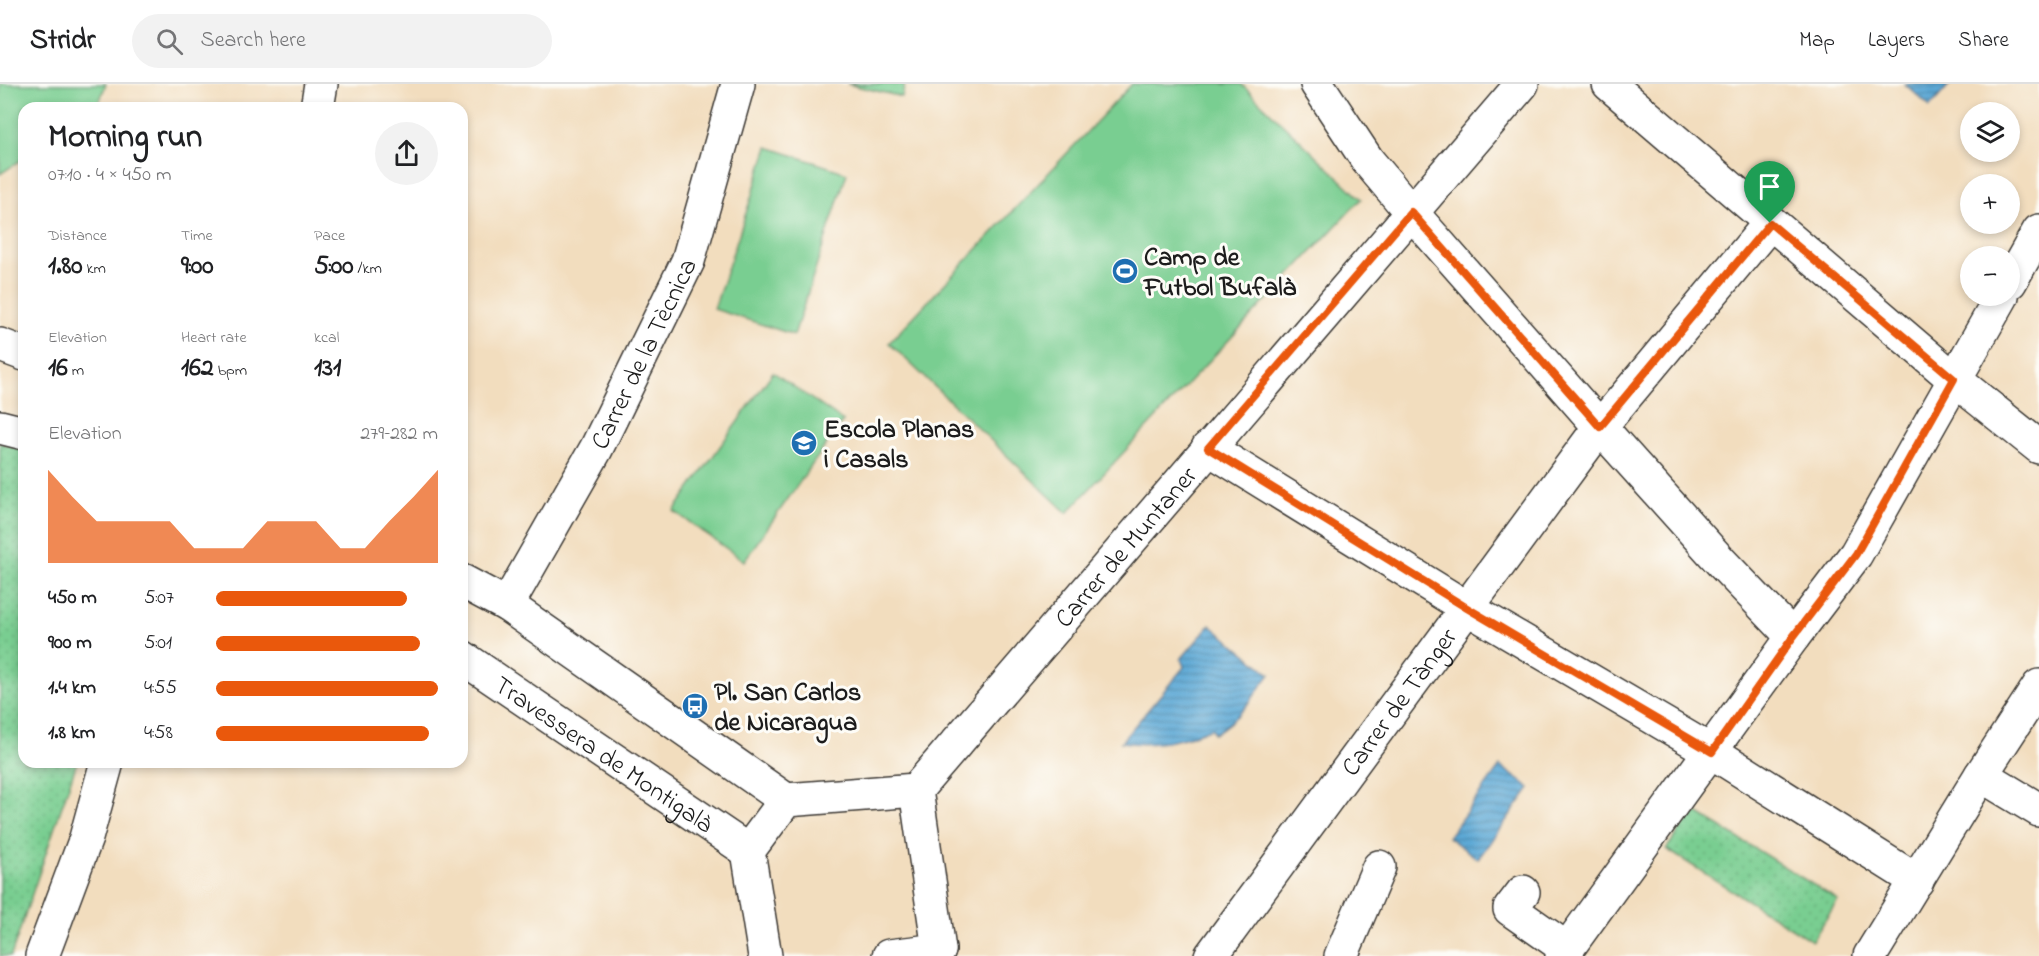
<!DOCTYPE html>
<html lang="en">
<head>
<meta charset="utf-8">
<style>
  :root { --surface:#fff; --page:#f2f2f2; --text:#202124; --muted:#757577; --line:#e0e0e0; --accent:#ea580c }
  body { margin:0; font-family:"Indie Flower",sans-serif; background:var(--page); color:var(--text); height:100vh; display:flex; flex-direction:column; font-size:22px; white-space:nowrap }
  * { box-sizing:border-box; margin:0 }
  p { font-size:20px; color:var(--muted) }
  .icon { flex:none; width:33px; height:33px; fill:none; stroke:currentColor; stroke-width:2; stroke-linecap:round; stroke-linejoin:round }
  .map { position:relative; flex:1; overflow:hidden }
  .side { position:absolute; left:18px; top:18px; width:450px; height:666px; display:flex; flex-direction:column; background:var(--surface); border-radius:18px; box-shadow:0 3px 9px #0003 }
  .side>* { flex:none }
  .controls { position:absolute; left:1960px; top:18px; display:grid; gap:12px }
  .controls a { display:grid; place-items:center; width:60px; height:60px; border-radius:50%; background:var(--surface); box-shadow:0 3px 9px #0003; font-size:30px }
  .pin { position:absolute; display:grid; place-items:center; width:51px; height:51px; color:#fff; margin:-62px -26px; border-radius:50% 50% 50% 0; rotate:-45deg; box-shadow:0 0 6px #0007 }
  .pin .icon { rotate:45deg }
  .round { display:grid; place-items:center; flex:none; width:63px; height:63px; border-radius:32px; background:var(--page) }
  .overview { display:flex; align-items:center; justify-content:space-between; height:102px; padding:0 30px }
  h1 { font-size:33px; font-weight:700; line-height:45px }
  .figures { display:grid; grid-template-columns:repeat(3,1fr); gap:9px; height:102px; padding:6px 30px }
  .figures div { display:grid; align-content:center }
  .figures b { font-size:26px; font-weight:700 }
  .figures small { font-size:16px; font-weight:400 }
  .figures p { font-size:16px }
  .chart { height:168px; padding:12px 30px }
  .chart p { display:flex; justify-content:space-between }
  .chart svg { width:100%; height:108px; margin-top:6px; fill:var(--accent); opacity:.7 }
  ul { padding:0 30px; list-style:none; font-size:20px }
  li { display:grid; grid-template-columns:96px 72px 1fr; align-items:center; height:45px }
  li i { height:15px; border-radius:8px; background:var(--accent) }
  header { display:flex; align-items:center; gap:36px; box-sizing:border-box; height:84px; padding:0 30px; background:var(--surface); border-bottom:2px solid var(--line) }
  header strong { font-size:28px }
  nav { display:flex; gap:33px; margin-inline-start:auto; font-size:21px }
  .search { width:420px; height:54px; background:var(--page); display:flex; align-items:center; gap:15px; box-sizing:border-box; padding:0 21px; border-radius:33px; color:var(--muted); font-size:22px }
  .map>svg:first-child { display:block }
  .grass { fill:url(#grass-dots); stroke:#4a7556; stroke-width:1.5 }
  .garden { fill:#79ce91; stroke:#4a7556; stroke-width:1.5 }
  .water { fill:url(#water-rules); stroke:#3c6278; stroke-width:1.5 }
  .lines { fill:none; stroke-linecap:round; stroke-linejoin:round }
  .minor-casing { stroke:#3c3934; stroke-width:36 }
  .minor { stroke:#fff; stroke-width:33 }
  .route-casing { stroke:#fff; stroke-width:12 }
  .route { stroke:#ea580c; stroke-width:8 }
  .labels { text-anchor:middle; stroke-width:6; stroke-linejoin:round; paint-order:stroke }
  .poi-label { font-size:26px; font-weight:bold; fill:#1c1c1c; stroke:#fdfcf7; text-anchor:start }
  .street-label { font-size:26px; fill:#1c1c1c; stroke:#fdfcf7 }
</style>
</head>
<body>
<header>
<strong>Stridr</strong>
<div class="search"><svg class="icon" aria-label="search" viewBox="0 0 24 24"><circle cx="10" cy="10" r="6"/><path d="M15 15l6 6"/></svg>Search here</div>
<nav><a>Map</a><a>Layers</a><a>Share</a></nav>
</header>
<div class="map">
<svg width="2039" height="872" viewBox="0 0 2039 872">
  <defs>
    <pattern id="grass-dots" width="8" height="8" patternUnits="userSpaceOnUse" patternTransform="scale(1.5)"><rect width="8" height="8" fill="#79ce91"/><path d="M2 2h.1M6 6h.1" fill="none" stroke="#68b07c" stroke-width="1.8" stroke-linecap="round"/></pattern>
    <pattern id="water-rules" width="6" height="5" patternUnits="userSpaceOnUse" patternTransform="scale(1.5)"><rect width="6" height="5" fill="#5ca8d5"/><path d="M0 2.5h6" fill="none" stroke="#4b88ac"/></pattern>
  </defs>
  <rect width="100%" height="100%" fill="#fdfcf7"/>
  <filter id="ink" filterUnits="userSpaceOnUse"><feTurbulence type="fractalNoise" baseFrequency=".0167" numOctaves="2"/><feDisplacementMap in="SourceGraphic" scale="12" xChannelSelector="R" yChannelSelector="G"/><feConvolveMatrix kernelMatrix="1 2 1 2 8 2 1 2 1" color-interpolation-filters="sRGB"/></filter>
  <filter id="wash" filterUnits="userSpaceOnUse"><feTurbulence type="fractalNoise" baseFrequency=".008" numOctaves="4" result="noise"/><feDisplacementMap in="SourceGraphic" scale="24" xChannelSelector="R" yChannelSelector="G"/><feGaussianBlur stdDeviation="1.35" result="paint"/><feColorMatrix in="noise" values="0 0 0 0 0 0 0 0 0 0 0 0 0 0 0 0 0 1.4 0 .05"/><feComposite in="paint" operator="in"/></filter>
  <g filter="url(#wash)">
    <rect width="100%" height="100%" fill="#f2ddbe"/>
    <path class="grass" d="M0,359L24,366V678H77L11,872H0Z
      M1694,727L1838,816L1812,857L1666,765Z"/>
    <path class="garden" d="M0,0H106L97,24H24V74L0,90Z
      M847,0H905L902,13Z
      M1132,0H1241L1361,115L1067,429L889,259Z
      M768,63L847,89L794,251L714,225Z
      M773,288L843,337L744,477L674,427Z"/>
    <path class="water" d="M1905,0H1950L1930,23Z
      M1210,541L1270,590C1253,614 1240,634 1214,650L1212,644C1182,657 1154,663 1121,658L1184,583L1181,575Z
      M1500,682L1530,704L1478,775L1448,753Z"/>
  </g>
  <g filter="url(#ink)">
    <g class="lines">
      <defs>
        <g id="minor">
          <path d="M1317,0L1368,77L1411,128L1600,343L1722,479L1793,553"/>
          <path d="M1609,0L1954,295L2039,363"/>
          <path d="M317,24L321,0"/>
          <path d="M2010,198L2039,147"/>
          <path d="M0,261L24,270"/>
          <path d="M0,343L24,349"/>
          <path d="M1208,364L1467,524L1712,668L1917,797"/>
          <path d="M462,497L507,521L786,716"/>
          <path id="s1" d="M507,521L596,365L688,177L738,0"/>
          <path id="s2" d="M462,573L748,767"/>
          <path d="M1981,691L2039,726"/>
          <path id="s3" d="M916,706L1522,0"/>
          <path d="M1523,808L1510,825L1567,865"/>
          <path d="M42,872L86,754L107,678"/>
          <path d="M765,872L748,767L786,716L916,706L939,866"/>
          <path d="M889,872L939,866"/>
          <path id="s4" d="M1211,872L1600,343L1770,139"/>
          <path d="M1341,872L1379,783"/>
          <path d="M1562,872L1793,553L1856,470L2002,212"/>
          <path d="M1870,872L1981,691L2039,602"/>
        </g>
      </defs>
      <use href="#minor" class="minor-casing"/>
      <use href="#minor" class="minor"/>
    </g>
  </g>
  <g class="lines" filter="url(#ink)">
    <defs>
      <path id="route" d="M1411,128L1600,343L1770,139L1954,295L1856,470L1793,553L1712,668L1467,524L1208,364Z"/>
    </defs>
    <use href="#route" class="route-casing"/>
    <use href="#route" class="route"/>
  </g>
  <defs>
    <symbol id="stadium-disc" viewBox="-11 -11 22 22"><circle r="9.5" fill="#1f6fb2" stroke="#fdfcf7"/><path d="M0-5a6.5 5 0 1 0 0 10a6.5 5 0 1 0 0-10ZM-3.5-1.8h7v3.6h-7Z" fill="#fff"/></symbol>
    <symbol id="school-disc" viewBox="-11 -11 22 22"><circle r="9.5" fill="#1f6fb2" stroke="#fdfcf7"/><path d="M0-5L7-2L0 1L-7-2ZM-4 1L0 2.5L4 1V4Q0 6-4 4Z" fill="#fff"/></symbol>
    <symbol id="bus-disc" viewBox="-11 -11 22 22"><circle r="9.5" fill="#1f6fb2" stroke="#fdfcf7"/><path d="M-5-6H5V4H4V6H2V4H-2V6H-4V4H-5ZM-3.5-4V0h7V-4ZM-3.5 1.2v1.5H-2V1.2ZM2 1.2v1.5H3.5V1.2Z" fill="#fff"/></symbol>
  </defs>
  <g fill-rule="evenodd">
    <use href="#stadium-disc" x="1110" y="172" width="30" height="30"/>
    <use href="#school-disc" x="789" y="344" width="30" height="30"/>
    <use href="#bus-disc" x="680" y="607" width="30" height="30"/>
  </g>
  <g class="labels">
    <g class="poi-label">
      <text x="1144" y="181">Camp de<tspan x="1144" dy="30">Futbol Bufalà</tspan></text>
      <text x="824" y="353">Escola Planas<tspan x="824" dy="30">i Casals</tspan></text>
      <text x="714" y="616">Pl. San Carlos<tspan x="714" dy="30">de Nicaragua</tspan></text>
    </g>
    <g class="street-label">
      <text dy="9" stroke="none"><textPath href="#s1" startOffset="286">Carrer de la Tècnica</textPath></text>
      <text dy="9" stroke="none"><textPath href="#s3" startOffset="321">Carrer de Muntaner</textPath></text>
      <text dy="9" stroke="none"><textPath href="#s4" startOffset="316">Carrer de Tànger</textPath></text>
      <text dy="9" stroke="none"><textPath href="#s2" startOffset="172">Travessera de Montigalà</textPath></text>
    </g>
  </g>
</svg>
<div class="controls">
<a><svg class="icon" aria-label="layers" viewBox="0 0 24 24"><path d="M12 4l9 5-9 5-9-5zM3 14l9 5 9-5"/></svg></a>
<a>+</a>
<a>−</a>
</div>
<div class="pin" style="left:1770px;top:139px;background:#1e9e55"><svg class="icon" aria-label="arrive" viewBox="0 0 24 24"><path d="M6 21V4h12l-3 4 3 4H6"/></svg></div>
<section class="side">
<div class="overview"><div><h1>Morning run</h1><p>07:10 · 4 × 450 m</p></div><a class="round"><svg class="icon" aria-label="share" viewBox="0 0 24 24"><path d="M12 15V3M7 8l5-5 5 5M5 13v7h14v-7"/></svg></a></div>
<div class="figures">
<div><p>Distance</p><b>1.80<small> km</small></b></div>
<div><p>Time</p><b>9:00</b></div>
<div><p>Pace</p><b>5:00<small> /km</small></b></div>
</div>
<div class="figures">
<div><p>Elevation</p><b>16<small> m</small></b></div>
<div><p>Heart rate</p><b>162<small> bpm</small></b></div>
<div><p>kcal</p><b>131</b></div>
</div>
<div class="chart"><p><span>Elevation</span>279–282 m</p>
<svg viewBox="0 0 160 44" preserveAspectRatio="none"><path d="M0 44V6L10 17L20 27L30 27L40 27L50 27L60 38L70 38L80 38L90 27L100 27L110 27L120 38L130 38L140 27L150 17L160 6V44z"/></svg>
</div>
<ul>
<li><b>450 m</b>5:07<i style="width:86%"></i></li>
<li><b>900 m</b>5:01<i style="width:92%"></i></li>
<li><b>1.4 km</b>4:55<i style="width:100%"></i></li>
<li><b>1.8 km</b>4:58<i style="width:96%"></i></li>
</ul>
</section>
</div>
</body>
</html>
